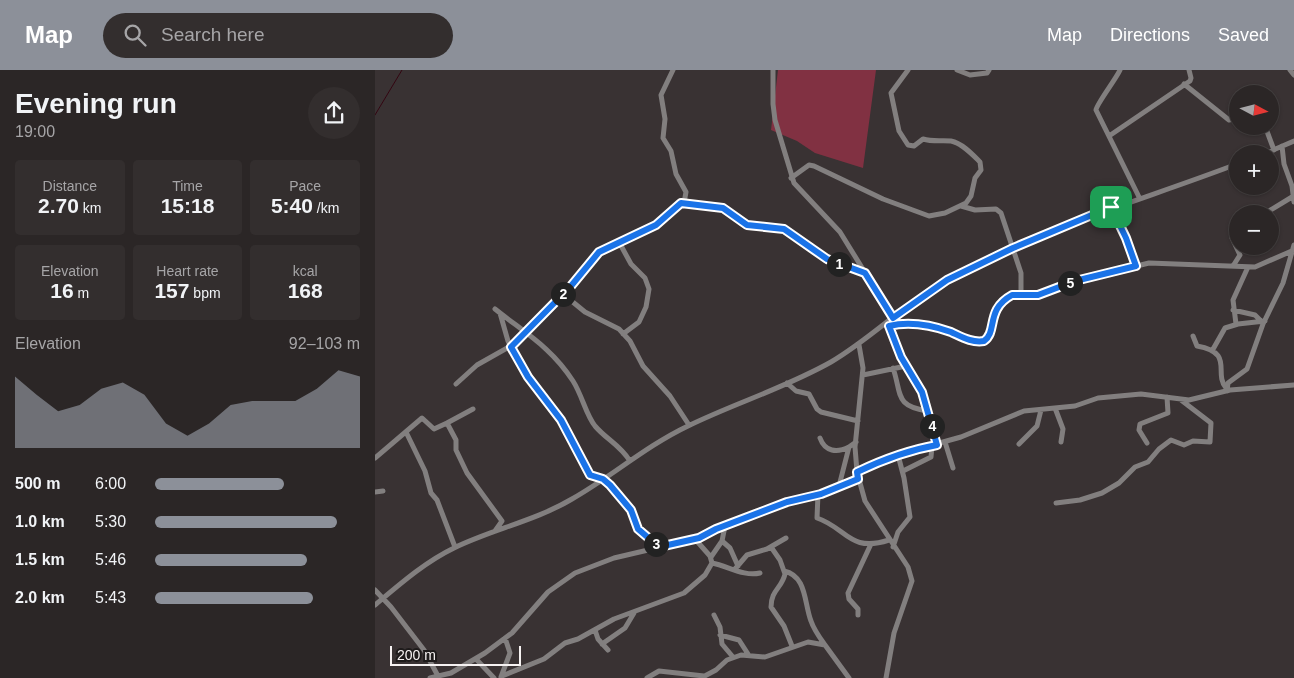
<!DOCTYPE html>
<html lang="en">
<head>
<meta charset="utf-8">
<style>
  :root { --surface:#2b2626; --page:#332e2e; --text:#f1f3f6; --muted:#a6a5a7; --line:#474343; --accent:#8c9099 }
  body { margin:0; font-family:Arial,sans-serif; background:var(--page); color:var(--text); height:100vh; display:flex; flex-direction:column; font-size:19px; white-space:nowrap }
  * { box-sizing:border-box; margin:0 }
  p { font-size:16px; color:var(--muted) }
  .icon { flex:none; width:28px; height:28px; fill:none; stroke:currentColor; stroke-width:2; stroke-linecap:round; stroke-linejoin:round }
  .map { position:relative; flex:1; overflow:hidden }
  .side { display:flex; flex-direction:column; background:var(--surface); width:375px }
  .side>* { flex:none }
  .needle { width:32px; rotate:97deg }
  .controls { position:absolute; left:854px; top:15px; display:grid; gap:10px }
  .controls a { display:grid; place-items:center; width:50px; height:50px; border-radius:50%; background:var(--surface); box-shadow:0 1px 4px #0004,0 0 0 1px var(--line); font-size:25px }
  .scale { position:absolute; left:15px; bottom:12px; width:131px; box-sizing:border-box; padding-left:5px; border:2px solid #f6f2f2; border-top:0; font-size:14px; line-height:18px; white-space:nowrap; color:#f6f2f2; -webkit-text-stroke:4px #1e1b1b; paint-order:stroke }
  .pin { position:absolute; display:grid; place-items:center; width:42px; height:42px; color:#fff; margin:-21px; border-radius:10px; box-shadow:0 2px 8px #0006 }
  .km { position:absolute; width:25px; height:25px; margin:-12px; border-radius:50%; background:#222; color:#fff; font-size:14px; line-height:25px; text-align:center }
  .round { display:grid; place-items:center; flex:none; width:52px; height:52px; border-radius:26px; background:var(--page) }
  .head { display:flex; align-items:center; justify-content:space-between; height:85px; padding:0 15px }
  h1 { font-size:28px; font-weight:700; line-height:38px }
  .stats { display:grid; grid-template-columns:repeat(3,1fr); gap:8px; height:85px; padding:5px 15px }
  .stats div { display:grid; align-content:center; border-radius:5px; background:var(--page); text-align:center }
  .stats b { font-size:21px; font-weight:700 }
  .stats small { font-size:14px; font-weight:400 }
  .stats p { font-size:14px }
  .chart { height:140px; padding:10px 15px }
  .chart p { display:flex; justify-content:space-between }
  .chart svg { width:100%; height:90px; margin-top:5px; fill:var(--accent); opacity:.7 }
  ul { padding:0 15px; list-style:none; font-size:16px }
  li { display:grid; grid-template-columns:80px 60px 1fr; align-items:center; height:38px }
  li i { height:12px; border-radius:6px; background:var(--accent) }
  header { display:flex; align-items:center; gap:30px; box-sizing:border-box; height:70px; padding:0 25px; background:var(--accent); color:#fff }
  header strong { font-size:24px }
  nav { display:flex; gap:28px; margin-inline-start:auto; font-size:18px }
  .search { width:350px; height:45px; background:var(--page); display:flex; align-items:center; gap:12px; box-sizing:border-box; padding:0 18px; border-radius:28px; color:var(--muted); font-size:19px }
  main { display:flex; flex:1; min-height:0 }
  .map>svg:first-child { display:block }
  .green { fill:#813142 }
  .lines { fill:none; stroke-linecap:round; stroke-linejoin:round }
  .stream { stroke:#340612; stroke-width:1 }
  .street { stroke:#827f7f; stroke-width:5 }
  .route-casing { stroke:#fff; stroke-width:10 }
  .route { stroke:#1a73e8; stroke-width:6 }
</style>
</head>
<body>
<header>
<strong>Map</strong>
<div class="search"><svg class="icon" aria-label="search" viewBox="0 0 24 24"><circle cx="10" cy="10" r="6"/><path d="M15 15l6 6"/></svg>Search here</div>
<nav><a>Map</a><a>Directions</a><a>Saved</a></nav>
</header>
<main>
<section class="side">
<div class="head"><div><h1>Evening run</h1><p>19:00</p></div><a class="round"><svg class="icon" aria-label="share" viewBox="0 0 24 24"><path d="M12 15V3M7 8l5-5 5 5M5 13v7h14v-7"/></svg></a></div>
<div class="stats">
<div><p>Distance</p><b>2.70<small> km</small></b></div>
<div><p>Time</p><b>15:18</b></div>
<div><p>Pace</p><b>5:40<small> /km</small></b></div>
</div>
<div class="stats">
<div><p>Elevation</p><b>16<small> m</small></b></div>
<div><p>Heart rate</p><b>157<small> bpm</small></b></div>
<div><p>kcal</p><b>168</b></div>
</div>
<div class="chart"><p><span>Elevation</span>92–103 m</p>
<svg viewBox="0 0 160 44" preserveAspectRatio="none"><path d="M0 44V9L10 18L20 26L30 23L40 15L50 12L60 18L70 32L80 38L90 32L100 23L110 21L120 21L130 21L140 15L150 6L160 9V44z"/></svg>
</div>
<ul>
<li><b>500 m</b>6:00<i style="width:63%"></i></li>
<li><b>1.0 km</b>5:30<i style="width:89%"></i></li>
<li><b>1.5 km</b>5:46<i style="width:74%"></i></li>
<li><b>2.0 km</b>5:43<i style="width:77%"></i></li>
</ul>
</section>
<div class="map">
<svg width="919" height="608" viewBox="0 0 919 608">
  <rect width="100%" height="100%" fill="#393233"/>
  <path class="green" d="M403,0H501L488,98L440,83L422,71L396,60Z"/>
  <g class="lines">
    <path class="stream" d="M0,45L27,0"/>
    <path class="street" d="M298,0L286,25L290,49L288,68L296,81L301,104L311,122L309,133
      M398,0V34L400,50L419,113L465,162L518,248
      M582,0L595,5L612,3L614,0
      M745,0C741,9 721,35 721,40L764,127
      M915,0L919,5
      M809,14L854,50L862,48
      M890,56L899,80
      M734,66L815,11L816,8L814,0
      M907,76L909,94L917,116L919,132
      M889,84L919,71
      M416,108L434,95L439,96L508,129L554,146L570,143L591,133L596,126L600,108L606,100L605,92C598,85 587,73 576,71C567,70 558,72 548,69L539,76L533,75L524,61L516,23L533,0
      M586,136L600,140L621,139L626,143L646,203V224
      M736,137L751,168L761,196
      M889,144L917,127
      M244,172L256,194L270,208L274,219L271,237L264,252L248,264
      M858,196L865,185L857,168L862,161
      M188,224L210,242L244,259L255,271L268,296L295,326L314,355
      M120,239C150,263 176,277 198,311C207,325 211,345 220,356C232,370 244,374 255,391
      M858,240L880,245L886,251
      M125,243L133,271L153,307L186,350L215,405L226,410
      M512,253L526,287L547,322L561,375
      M861,254L858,230L873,197
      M514,256C535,251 557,255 576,263C587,267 595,272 607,272L614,267L621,239L637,225H663L700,211L774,193L880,197L919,180
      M818,266L822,276C860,283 838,302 851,318
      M484,275L488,298L480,377L482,402L490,431L533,497L537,511L519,563L511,608
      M837,281L850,258L863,254L890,251
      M518,298C527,324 519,336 553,341
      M488,305L531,296
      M412,313L421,321L434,324L442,339L446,342L483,351
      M81,314L102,295L139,274L196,217L224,182L281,155L306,133L348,138L372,155L405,157L452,189L490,203
      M852,321L853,313L872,299L888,254L908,213L919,175
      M680,338L688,359L686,372
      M72,353L98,339
      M31,362L50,401L56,423L62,430L80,477
      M445,368C450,382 462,383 474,377
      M570,372L578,398
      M772,373L764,360L765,354L793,343L792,327
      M644,374L662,356L666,340
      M0,388L47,348L59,359L72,353L81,370V380L92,403L127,451L120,461
      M528,401L556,387L557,376
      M482,402L532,382L586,367L649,341L700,336L723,328L766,324L814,330L855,320L919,315
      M228,409L255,440L263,459L284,477
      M464,416L474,377L481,372
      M0,422L8,421
      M443,424L442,448C472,458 474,483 514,470
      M681,433L705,430L727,423L744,413L760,397L773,392L784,379L796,370L809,375L818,371L835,372L836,353L806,330
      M347,471L355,478L363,496
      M396,477L405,490L410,504C407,518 396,520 396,537L409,556L417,576
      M518,477L523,462L535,447L529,408L523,385
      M336,487L347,471L350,456
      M337,493C353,496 369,507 385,503
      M360,499L372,485L392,479L411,468
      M409,501C432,506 429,533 436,551C439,560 445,568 450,575
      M0,520L16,537L49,580L63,606
      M0,535C25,514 50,492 79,478C118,459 160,451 197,429C236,407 271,376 313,356C360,333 410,318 456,292C497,268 530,233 572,210C663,159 765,131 862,94
      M339,545L345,557L347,574L358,587
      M483,545V539L474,529L473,523L496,474
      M220,560L223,569L233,580
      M345,565L364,570L373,584
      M227,574L250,558L259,543
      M101,589L119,608
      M127,606L169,589L190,573L203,569L239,549L309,523L330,505L337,493L335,486L320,469
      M126,607L135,583L130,568
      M55,608L76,603L110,583L137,563L173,522L200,503L239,488L320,469L341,459L412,432L446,423L483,409
      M272,608L284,601L329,606
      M326,608L341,600L352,590L366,585L390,587L433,572L450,575L474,608"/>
  </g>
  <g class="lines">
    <defs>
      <path id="route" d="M306,133L348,138L372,155L409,159L452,189L490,203L518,248L572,210L638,178L736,137L751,168L761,196L700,211L663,225H637C610,240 623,261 609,271C597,273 587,267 576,262C556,255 535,251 514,256L526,287L547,322L562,375C534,380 507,390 482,402L483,409L446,424L412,432L341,459L324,468L284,477L263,459L256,440L235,415L228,409L215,405L186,350L153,307L136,277L196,216L224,182L281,155Z"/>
    </defs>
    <use href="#route" class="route-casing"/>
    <use href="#route" class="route"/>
  </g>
</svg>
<div class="controls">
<a><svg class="needle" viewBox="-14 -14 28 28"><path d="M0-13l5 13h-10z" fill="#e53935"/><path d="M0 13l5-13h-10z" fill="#a6a5a7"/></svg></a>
<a>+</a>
<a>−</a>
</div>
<div class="scale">200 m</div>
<div class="pin" style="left:736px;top:137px;background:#1e9e55"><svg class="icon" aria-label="arrive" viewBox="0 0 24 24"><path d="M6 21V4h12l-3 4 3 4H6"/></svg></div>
<b class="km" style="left:464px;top:194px">1</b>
<b class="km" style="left:188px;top:224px">2</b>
<b class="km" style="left:281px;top:474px">3</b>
<b class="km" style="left:557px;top:356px">4</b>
<b class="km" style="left:695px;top:213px">5</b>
</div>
</main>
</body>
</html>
